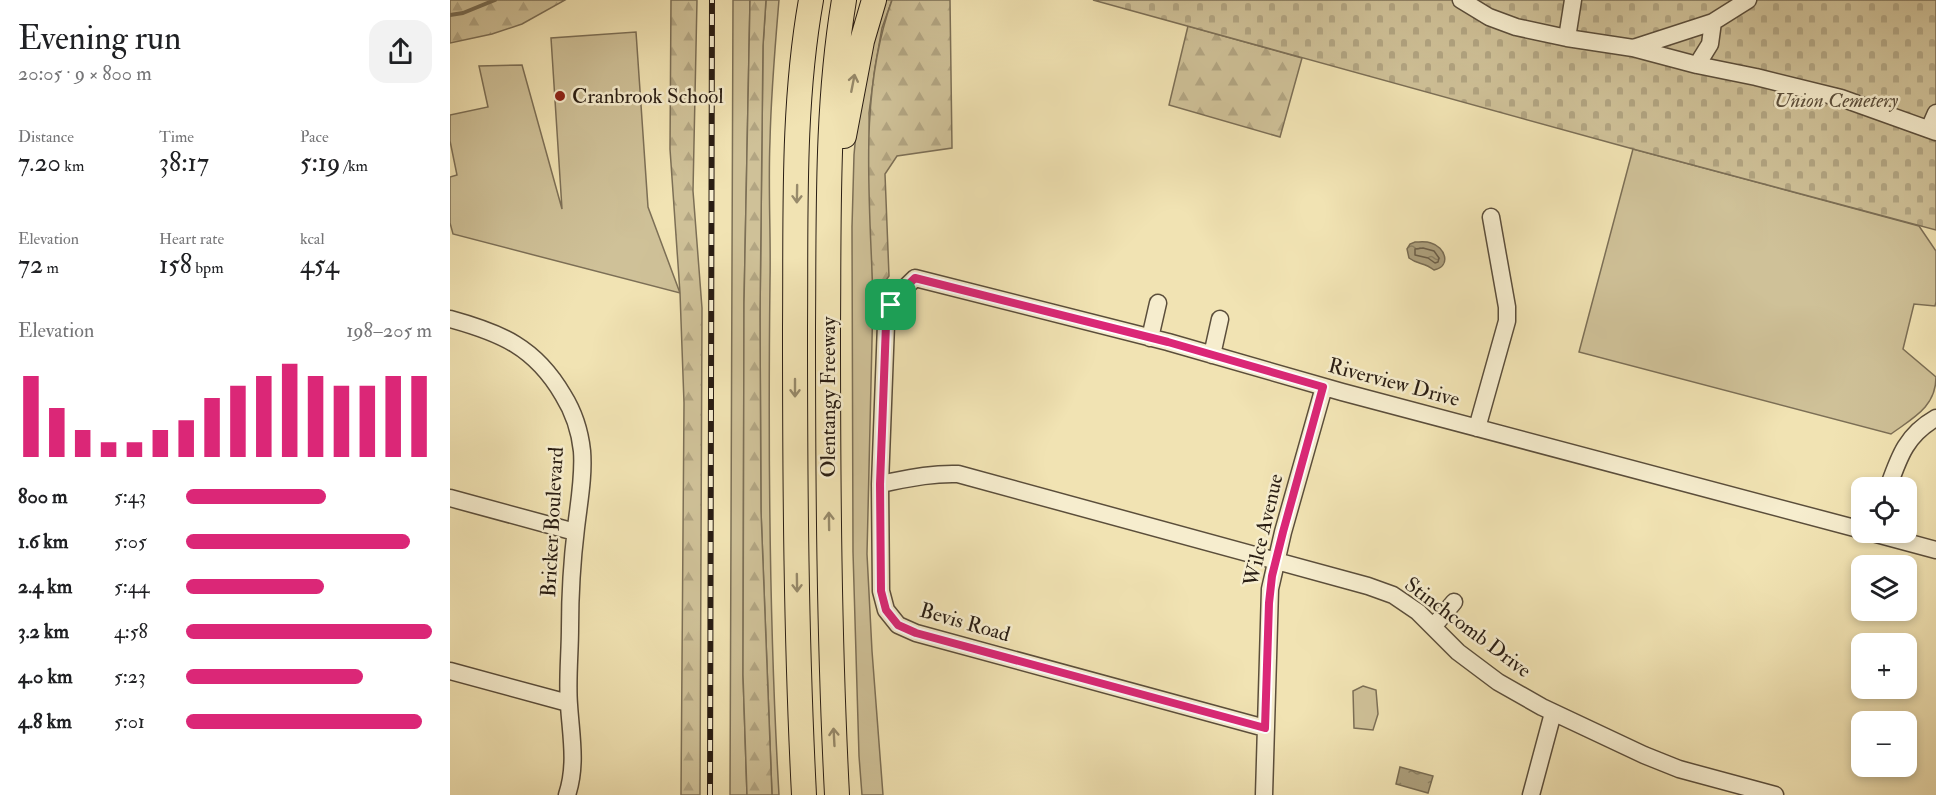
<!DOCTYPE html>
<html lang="en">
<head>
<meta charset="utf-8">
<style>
  :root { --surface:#fff; --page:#f2f2f2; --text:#202124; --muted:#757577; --accent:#db2777 }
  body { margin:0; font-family:"IM FELL Double Pica",serif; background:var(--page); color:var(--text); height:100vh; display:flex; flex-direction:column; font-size:22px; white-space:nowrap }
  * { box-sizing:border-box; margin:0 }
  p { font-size:20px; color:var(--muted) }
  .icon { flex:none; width:33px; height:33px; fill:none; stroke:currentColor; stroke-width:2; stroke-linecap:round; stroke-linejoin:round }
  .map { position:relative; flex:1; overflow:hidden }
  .details { display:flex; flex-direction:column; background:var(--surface); width:450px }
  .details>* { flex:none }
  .buttons { position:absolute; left:1401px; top:477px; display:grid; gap:12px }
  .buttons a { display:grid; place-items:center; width:66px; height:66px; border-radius:12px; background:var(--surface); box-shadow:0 3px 9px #0003; font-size:30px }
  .pin { position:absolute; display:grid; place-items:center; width:51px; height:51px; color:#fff; margin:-26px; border-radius:12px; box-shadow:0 3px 9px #0006 }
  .round { display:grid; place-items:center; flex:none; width:63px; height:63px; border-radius:18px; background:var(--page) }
  .overview { display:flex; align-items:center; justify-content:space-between; height:102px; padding:0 18px }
  h1 { font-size:33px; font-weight:600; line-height:45px }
  .metrics { display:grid; grid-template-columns:repeat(3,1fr); gap:9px; height:102px; padding:6px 18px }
  .metrics div { display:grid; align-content:center }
  .metrics b { font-size:26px; font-weight:600 }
  .metrics small { font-size:16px; font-weight:400 }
  .metrics p { font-size:16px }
  .chart { height:168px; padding:12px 18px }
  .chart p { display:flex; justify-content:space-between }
  .chart svg { width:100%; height:108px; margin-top:6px; stroke:var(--accent); stroke-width:6 }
  ul { padding:0 18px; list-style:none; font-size:20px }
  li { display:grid; grid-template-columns:96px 72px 1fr; align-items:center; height:45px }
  li i { height:15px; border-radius:8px; background:var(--accent) }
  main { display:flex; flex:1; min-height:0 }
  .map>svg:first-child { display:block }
  .green { fill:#cfc198; stroke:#7c6f56; stroke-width:1.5 }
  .forest { fill:url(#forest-firs); stroke:#7c6f56; stroke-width:1.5 }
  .cemetery { fill:url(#cemetery-stones); stroke:#7c6f56; stroke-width:1.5 }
  .water { fill:url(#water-ripples); stroke:#786c53; stroke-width:1.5 }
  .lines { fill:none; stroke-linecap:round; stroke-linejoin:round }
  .shore { stroke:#6b5e48; stroke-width:1.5 }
  .stream { stroke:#786c53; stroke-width:4 }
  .minor-casing { stroke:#5b4e3b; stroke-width:19 }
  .highway-casing { stroke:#291d13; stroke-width:26 }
  .minor { stroke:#f6edce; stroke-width:16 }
  .highway { stroke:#f1e3b3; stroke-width:24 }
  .rail-casing { stroke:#291d13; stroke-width:6 }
  .rail { stroke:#f6edce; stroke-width:4; stroke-dasharray:11; stroke-linecap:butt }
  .oneway { stroke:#978a6b }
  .route-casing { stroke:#fff; stroke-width:12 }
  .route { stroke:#db2777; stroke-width:8 }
  .poi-dot { fill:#8f2418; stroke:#f6edce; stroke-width:2 }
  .labels { text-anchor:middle; stroke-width:5; stroke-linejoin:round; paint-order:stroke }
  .poi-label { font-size:21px; fill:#291d13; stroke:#f6edce; text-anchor:start }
  .park-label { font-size:21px; font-style:italic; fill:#5b4e3b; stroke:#f6edce }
  .street-label { font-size:21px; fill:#291d13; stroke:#f6edce }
</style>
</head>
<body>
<main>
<section class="details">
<div class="overview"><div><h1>Evening run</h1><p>20:05 · 9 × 800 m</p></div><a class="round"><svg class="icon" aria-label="share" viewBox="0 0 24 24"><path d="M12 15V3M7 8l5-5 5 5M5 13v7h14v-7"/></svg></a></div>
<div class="metrics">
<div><p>Distance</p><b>7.20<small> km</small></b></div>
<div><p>Time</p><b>38:17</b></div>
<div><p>Pace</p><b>5:19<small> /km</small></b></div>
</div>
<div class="metrics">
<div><p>Elevation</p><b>72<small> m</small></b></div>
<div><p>Heart rate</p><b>158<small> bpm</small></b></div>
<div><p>kcal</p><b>454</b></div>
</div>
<div class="chart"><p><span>Elevation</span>198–205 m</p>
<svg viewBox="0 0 160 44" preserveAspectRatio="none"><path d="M5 44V11M15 44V24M25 44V33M35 44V38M45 44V38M55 44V33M65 44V29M75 44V20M85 44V15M95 44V11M105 44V6M115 44V11M125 44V15M135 44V15M145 44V11M155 44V11"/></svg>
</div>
<ul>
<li><b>800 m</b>5:43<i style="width:57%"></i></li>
<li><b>1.6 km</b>5:05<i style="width:91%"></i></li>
<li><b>2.4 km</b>5:44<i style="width:56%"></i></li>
<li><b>3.2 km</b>4:58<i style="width:100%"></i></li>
<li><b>4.0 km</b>5:23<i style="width:72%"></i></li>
<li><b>4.8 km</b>5:01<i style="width:96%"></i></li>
</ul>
</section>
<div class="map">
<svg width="1486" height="795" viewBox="0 0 1486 795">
  <defs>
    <pattern id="forest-firs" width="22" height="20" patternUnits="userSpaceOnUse" patternTransform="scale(1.5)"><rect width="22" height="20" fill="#cfc198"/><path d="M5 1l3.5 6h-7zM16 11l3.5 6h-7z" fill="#b2a582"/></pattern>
    <pattern id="cemetery-stones" width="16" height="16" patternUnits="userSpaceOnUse" patternTransform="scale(1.5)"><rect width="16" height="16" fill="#cfc198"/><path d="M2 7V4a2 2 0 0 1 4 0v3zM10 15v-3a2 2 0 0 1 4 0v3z" fill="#b2a582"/></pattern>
    <pattern id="water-ripples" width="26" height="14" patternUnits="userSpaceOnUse" patternTransform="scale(1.5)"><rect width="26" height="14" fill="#ada07d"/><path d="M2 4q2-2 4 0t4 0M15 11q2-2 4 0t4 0" fill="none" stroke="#8d8265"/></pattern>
  </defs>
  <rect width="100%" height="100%" fill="#f1e3b3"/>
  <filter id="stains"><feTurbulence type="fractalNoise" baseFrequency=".00333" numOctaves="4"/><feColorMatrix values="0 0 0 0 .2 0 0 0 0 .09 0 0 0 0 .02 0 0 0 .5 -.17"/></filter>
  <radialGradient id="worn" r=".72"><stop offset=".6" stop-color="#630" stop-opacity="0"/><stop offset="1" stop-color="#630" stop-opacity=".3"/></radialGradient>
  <path class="green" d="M283,0H300L294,303L293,675L297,795H280Z
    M316,0H329C325,47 321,93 320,141C318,187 321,235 320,281C318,453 319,624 329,795H322L311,511L310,317L313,46Z
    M435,0H442L432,28L425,67L419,113L423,298L417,554L422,651L433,795H412L409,756L403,552L402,227L404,155L407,122L415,71Z
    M186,32L198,207L230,293L3,234L0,223V177L7,175L0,141V115L38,107L29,66L72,65L112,209L101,38Z
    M1183,149L1469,226L1486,251V302L1485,306L1464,304L1453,349L1486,377C1486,407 1463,418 1441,434L1129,352Z
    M913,686L926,690L928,714L923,730L904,728L903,691Z"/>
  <path class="forest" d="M0,0H115L72,24L42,34L0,43Z
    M221,0H247L243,191L252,308L250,795H231L234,403L230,293L220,149Z
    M300,0H316L313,46L310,317L311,511L322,795H297L293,675L294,303Z
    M442,0H500L502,148L447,156L435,174L439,276L423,298C420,199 408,95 442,0Z
    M738,26L852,58L830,137L719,105Z"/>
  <path class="cemetery" d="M643,0H1486V230L1183,149Z"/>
  <path class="water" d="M965,242C970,242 976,241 981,243C995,247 1002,266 984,270C974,262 968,265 959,258L957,249L960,244Z
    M950,767L983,776L978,793L946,784Z"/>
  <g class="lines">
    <path class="shore" d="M973,248L984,251L989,258L988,262L985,263L978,258L965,255V249Z"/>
    <path class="stream" d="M0,15L13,13L45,0"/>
    <defs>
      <path id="minor" d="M1011,0L1039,17L1066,27L1117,38L1183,48L1247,65L1306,77L1391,98L1486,132
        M1117,38L1123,0
        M1183,48L1263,22L1298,0
        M1247,65L1260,44L1263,22
        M1479,129L1486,113
        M0,319C51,333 85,347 113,395C123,411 130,432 132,451C134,476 129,502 126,528C122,561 120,594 120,628C120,653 117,680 119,705C121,736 127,765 117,795
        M700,338L708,303
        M762,355L770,319
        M1027,428L1057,321V307L1041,217
        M430,484C456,479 481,473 508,474L918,586L943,595L968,612L1008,652L1048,682L1092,707L1194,755L1229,769L1325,795
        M1438,488C1449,457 1456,435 1486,418
        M0,498L125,532
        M1419,532L1486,550
        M983,627L1004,602
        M0,671L118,703
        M815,728L466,633L448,625L436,610L431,591L430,484L436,324C442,301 448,294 465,278L718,342L892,392L1412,530
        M814,795L820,589L833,532L874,387
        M1081,795L1103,713"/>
      <path id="highway" d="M394,136L412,41L424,0
        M354,795C346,639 345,483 345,327C346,218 342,107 361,0
        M387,795C379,639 378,483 378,327C379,218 376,108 394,0"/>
    </defs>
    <use href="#minor" class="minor-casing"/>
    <use href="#highway" class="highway-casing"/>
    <use href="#minor" class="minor"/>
    <use href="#highway" class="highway"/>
    <defs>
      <path id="rail" d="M260,795L262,0"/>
    </defs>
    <use href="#rail" class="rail-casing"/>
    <use href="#rail" class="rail"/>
  </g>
  <defs><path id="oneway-shaft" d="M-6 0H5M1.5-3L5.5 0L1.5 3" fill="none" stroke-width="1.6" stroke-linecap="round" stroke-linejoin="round" transform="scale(1.5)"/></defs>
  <g class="oneway">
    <use href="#oneway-shaft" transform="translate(403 83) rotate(-79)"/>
    <use href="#oneway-shaft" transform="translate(347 194) rotate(91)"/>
    <use href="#oneway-shaft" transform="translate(345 388) rotate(90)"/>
    <use href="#oneway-shaft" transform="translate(379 521) rotate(-91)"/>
    <use href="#oneway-shaft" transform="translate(347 583) rotate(89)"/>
    <use href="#oneway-shaft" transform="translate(384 737) rotate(-93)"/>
  </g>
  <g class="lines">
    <defs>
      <path id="route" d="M465,278L718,342L873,387L833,532L822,576L819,603L815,728L466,633L448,625L436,610L431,591L430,484L436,324C442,301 448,294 465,278Z"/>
    </defs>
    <use href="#route" class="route-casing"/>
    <use href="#route" class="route"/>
  </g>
  <circle class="poi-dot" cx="110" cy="96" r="6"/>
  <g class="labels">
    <g class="poi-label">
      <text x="122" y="103">Cranbrook School</text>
    </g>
    <g class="park-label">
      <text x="1386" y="107">Union Cemetery</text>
    </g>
    <g class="street-label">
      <text transform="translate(944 382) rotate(15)" y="7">Riverview Drive</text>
      <text transform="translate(378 397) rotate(-90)" y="7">Olentangy Freeway</text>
      <text transform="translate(102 522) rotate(-87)" y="7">Bricker Boulevard</text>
      <text transform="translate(813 530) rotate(-77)" y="7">Wilce Avenue</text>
      <text transform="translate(515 622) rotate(16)" y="7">Bevis Road</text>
      <text transform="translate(1018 627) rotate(37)" y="7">Stinchcomb Drive</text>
    </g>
  </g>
  <rect width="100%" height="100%" filter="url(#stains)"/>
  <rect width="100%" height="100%" fill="url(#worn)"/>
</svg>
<div class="buttons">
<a><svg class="icon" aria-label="locate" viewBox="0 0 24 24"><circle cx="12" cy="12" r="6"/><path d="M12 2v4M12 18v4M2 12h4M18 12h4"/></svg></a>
<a><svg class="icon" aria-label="layers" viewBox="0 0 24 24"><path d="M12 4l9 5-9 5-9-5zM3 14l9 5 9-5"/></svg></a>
<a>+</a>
<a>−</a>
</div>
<div class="pin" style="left:441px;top:305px;background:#1e9e55"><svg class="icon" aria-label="arrive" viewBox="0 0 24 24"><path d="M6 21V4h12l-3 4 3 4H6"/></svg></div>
</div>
</main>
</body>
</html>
